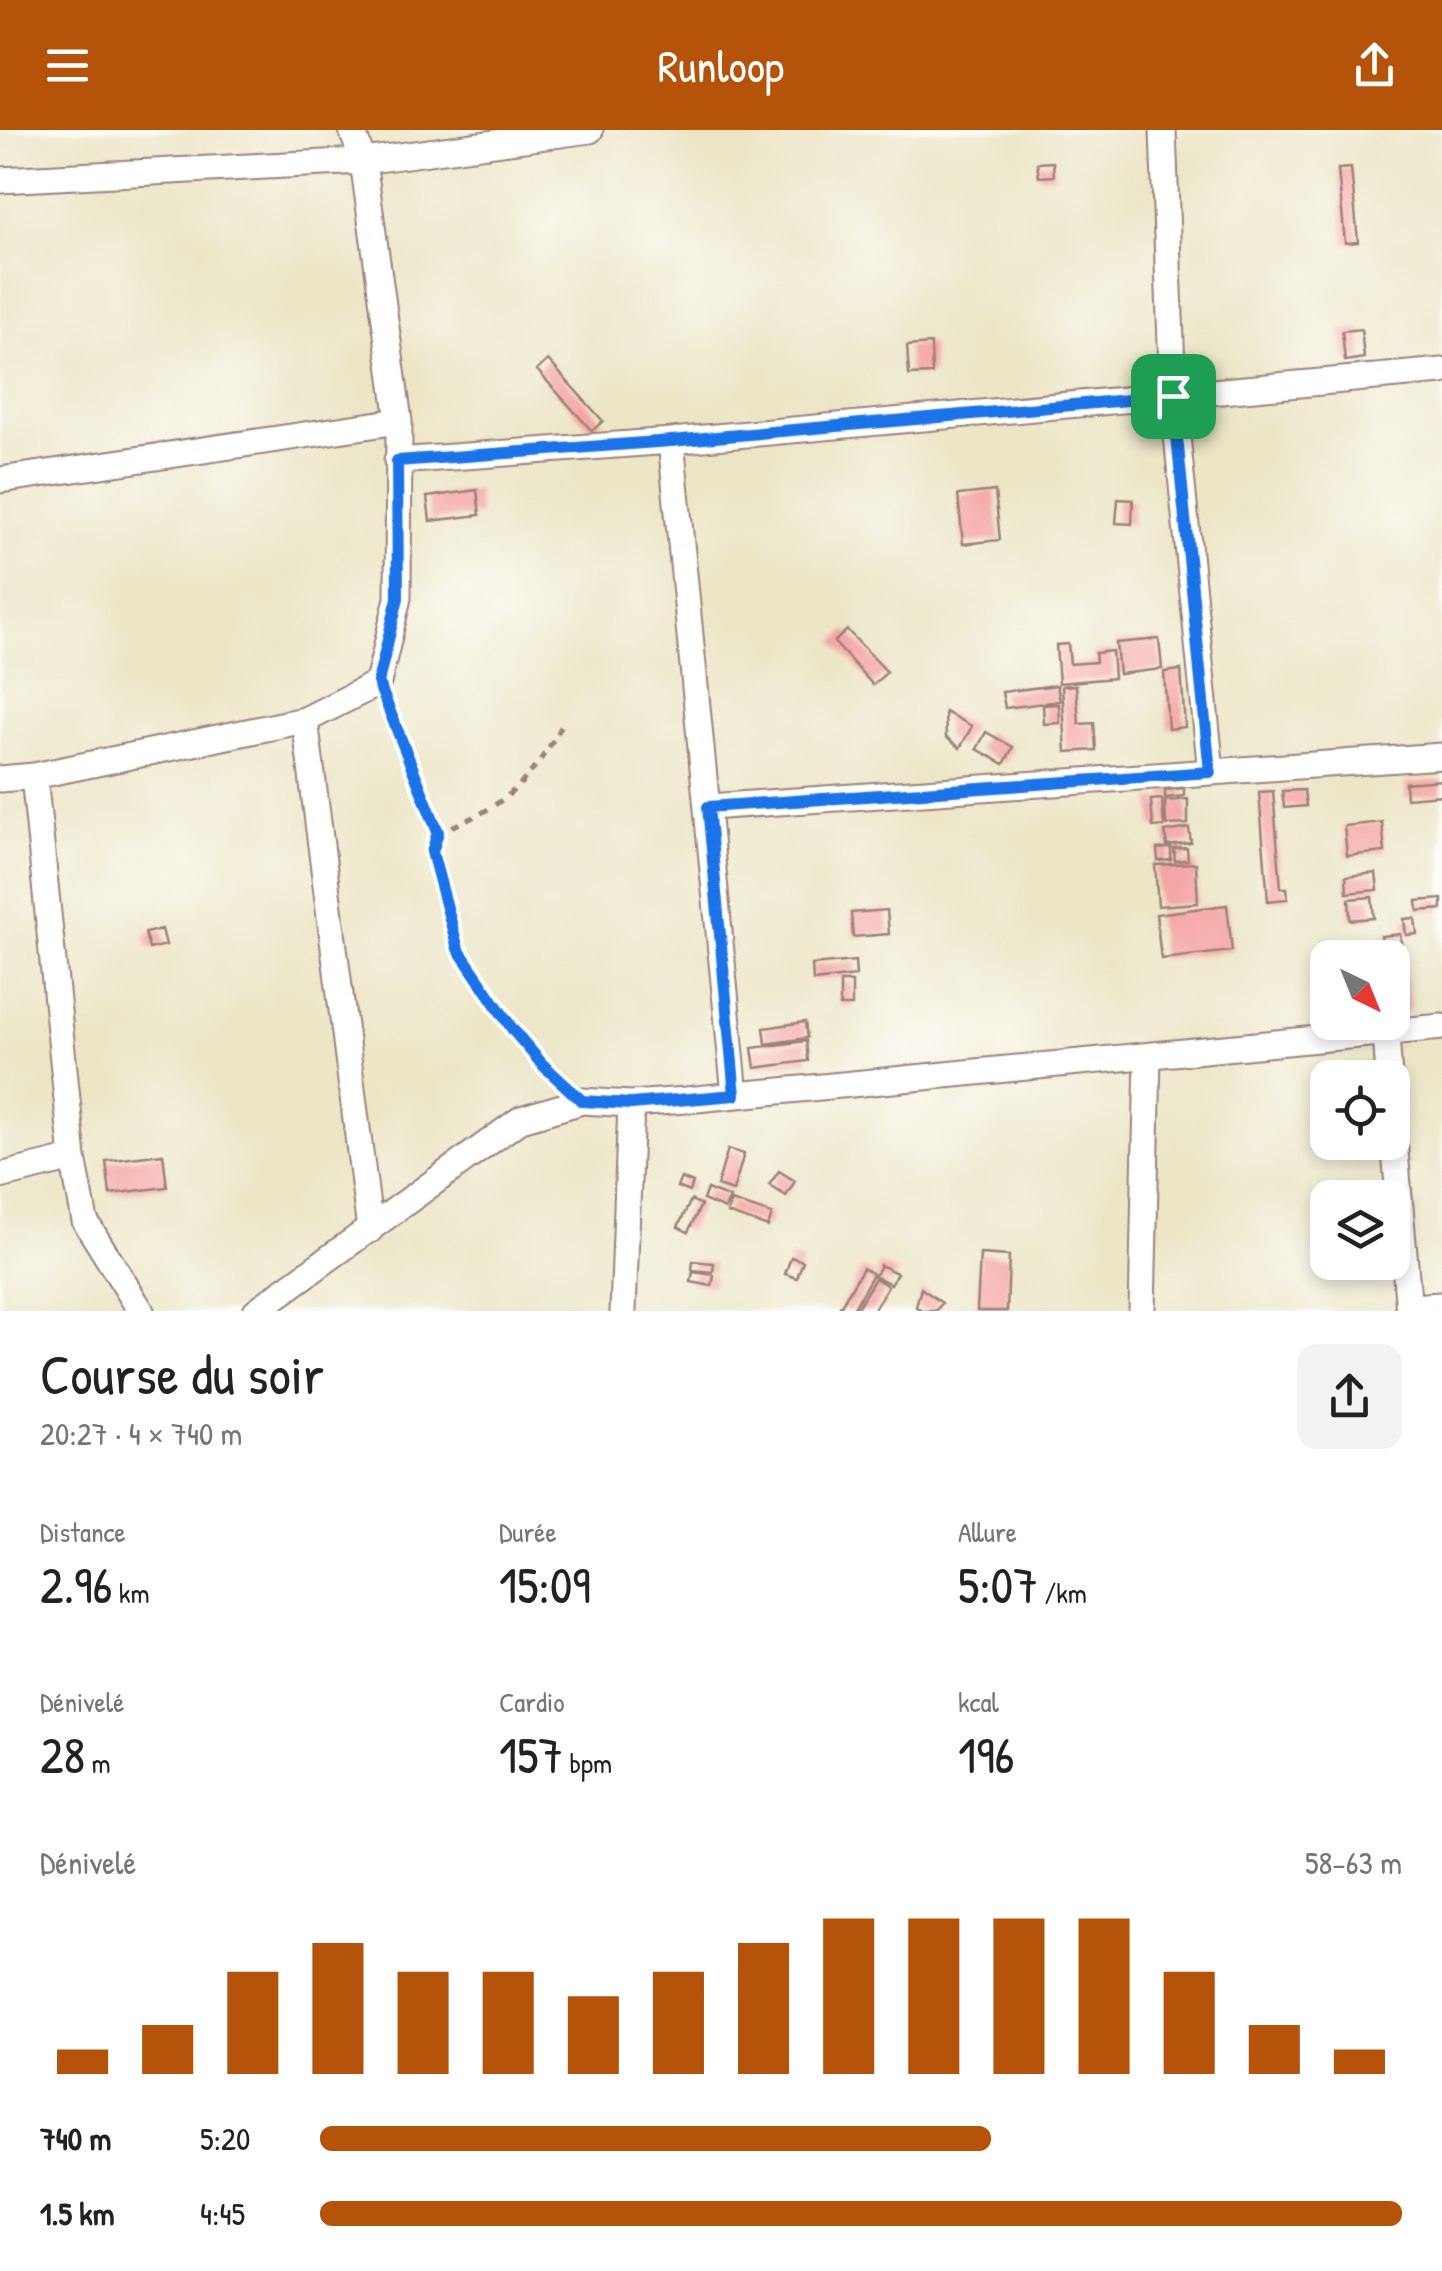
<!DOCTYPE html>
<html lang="fr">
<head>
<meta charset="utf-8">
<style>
  :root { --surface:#fff; --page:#f2f2f2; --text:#222; --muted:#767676; --accent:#b45309 }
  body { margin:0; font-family:"Patrick Hand",sans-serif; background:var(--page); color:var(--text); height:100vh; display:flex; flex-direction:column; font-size:38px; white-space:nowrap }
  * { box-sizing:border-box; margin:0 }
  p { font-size:32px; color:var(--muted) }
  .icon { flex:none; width:55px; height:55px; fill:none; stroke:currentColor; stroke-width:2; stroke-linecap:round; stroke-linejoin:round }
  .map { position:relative; height:1181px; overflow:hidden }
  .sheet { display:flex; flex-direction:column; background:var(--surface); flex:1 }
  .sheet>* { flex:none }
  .needle { width:65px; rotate:137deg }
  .controls { position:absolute; left:1310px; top:810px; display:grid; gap:20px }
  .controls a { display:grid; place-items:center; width:100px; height:100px; border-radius:20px; background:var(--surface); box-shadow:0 5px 15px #0003; font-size:50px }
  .pin { position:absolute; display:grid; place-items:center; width:85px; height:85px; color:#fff; margin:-42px; border-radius:20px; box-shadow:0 5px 15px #0006 }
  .round { display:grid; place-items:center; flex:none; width:105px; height:105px; border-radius:20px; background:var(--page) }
  .overview { display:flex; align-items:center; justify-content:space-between; height:170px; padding:0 40px }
  h1 { font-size:55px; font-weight:600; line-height:75px }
  .stats { display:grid; grid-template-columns:repeat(3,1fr); gap:15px; height:170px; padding:10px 40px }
  .stats div { display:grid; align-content:center }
  .stats b { font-size:50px; font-weight:600 }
  .stats small { font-size:28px; font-weight:400 }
  .stats p { font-size:28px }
  .chart { height:280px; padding:20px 40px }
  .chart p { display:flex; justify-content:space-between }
  .chart svg { width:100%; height:180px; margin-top:10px; stroke:var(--accent); stroke-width:6 }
  ul { padding:0 40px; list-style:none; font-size:32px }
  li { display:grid; grid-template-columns:160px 120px 1fr; align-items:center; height:75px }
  li i { height:25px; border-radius:12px; background:var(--accent) }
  header { display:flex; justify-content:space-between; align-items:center; height:130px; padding:0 40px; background:var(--accent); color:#fff; font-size:45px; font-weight:600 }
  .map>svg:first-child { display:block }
  .building { fill:#f4a6a4 }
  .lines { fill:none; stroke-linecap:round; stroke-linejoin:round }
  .street-casing { stroke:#9b8279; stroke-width:29 }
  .path { stroke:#9b8279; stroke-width:5; stroke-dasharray:8 8; stroke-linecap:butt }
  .street { stroke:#fff; stroke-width:25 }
  .route-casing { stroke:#fff; stroke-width:20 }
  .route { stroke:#1a73e8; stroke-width:12 }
</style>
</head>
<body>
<header><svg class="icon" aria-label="menu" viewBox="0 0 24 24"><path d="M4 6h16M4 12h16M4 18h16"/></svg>Runloop<svg class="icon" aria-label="share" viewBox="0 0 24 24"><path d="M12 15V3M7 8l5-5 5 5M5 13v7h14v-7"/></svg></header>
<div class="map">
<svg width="1442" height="1181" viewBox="0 0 1442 1181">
  <rect width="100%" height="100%" fill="#fdfcf7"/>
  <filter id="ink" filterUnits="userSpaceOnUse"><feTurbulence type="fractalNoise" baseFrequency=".01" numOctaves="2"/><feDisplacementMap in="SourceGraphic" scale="20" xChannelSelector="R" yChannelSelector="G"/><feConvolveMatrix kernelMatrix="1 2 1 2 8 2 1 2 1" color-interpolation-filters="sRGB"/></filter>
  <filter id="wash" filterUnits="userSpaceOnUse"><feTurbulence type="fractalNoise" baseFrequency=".0048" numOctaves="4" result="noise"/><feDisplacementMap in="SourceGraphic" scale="40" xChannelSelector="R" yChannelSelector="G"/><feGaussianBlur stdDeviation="2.25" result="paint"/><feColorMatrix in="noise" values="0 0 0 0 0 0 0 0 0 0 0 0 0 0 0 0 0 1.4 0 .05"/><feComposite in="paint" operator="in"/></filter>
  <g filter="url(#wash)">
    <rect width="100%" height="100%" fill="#ece6c7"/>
    <g id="blocks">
      <path class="building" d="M1053,32L1054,46L1039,47L1037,33Z
        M1351,38L1358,112L1345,113L1338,39Z
        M1361,199L1364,228L1345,231L1342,201Z
        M931,214L932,244L909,245L907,216Z
        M548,230L603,291L592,301L537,240Z
        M477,360L480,385L430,391L427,367Z
        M995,361L1000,410L963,414L958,365Z
        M1118,369L1133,370L1132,394L1116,393Z
        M847,500L887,542L873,555L834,512Z
        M1159,509L1162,539L1119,544L1116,513Z
        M1068,514L1070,534L1096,532L1095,523L1112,521L1114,548L1059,553L1056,515Z
        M1181,540L1185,597L1168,599L1164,542Z
        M1057,555L1060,571L1005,578L1002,562Z
        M1076,555L1079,594L1094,593L1096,620L1066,622L1062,556Z
        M1059,574L1060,593L1044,594L1043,575Z
        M945,582L972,596L960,618L946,607Z
        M986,602L1013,617L1004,634L977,619Z
        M1442,650V665L1406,668L1405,653Z
        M1184,658V666L1165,668V660Z
        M1304,660L1306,676L1284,678L1282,661Z
        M1273,661L1281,758H1287L1288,769L1268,771L1259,662Z
        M1162,669L1164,696L1153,697L1151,670Z
        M1188,669V694L1166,695L1165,671Z
        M1382,692L1385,722L1347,726L1344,696Z
        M1189,698L1191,713L1167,716L1165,702Z
        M1171,718V730L1158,731L1157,719Z
        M1187,718L1188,730L1175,731L1174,719Z
        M1196,733L1198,773L1158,776L1155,735Z
        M1376,743L1378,760L1347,763L1346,746Z
        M1372,767L1374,788L1350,790L1349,769Z
        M1442,769V779L1418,781L1417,771Z
        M1227,775L1232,821L1161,829L1156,784Z
        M887,780L889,804L853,807L851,783Z
        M1415,788L1417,804L1406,805L1404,789Z
        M162,799L166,815L149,819L145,803Z
        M1400,804L1410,878L1392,881V828H1384L1381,806Z
        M855,831L856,846L813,851L812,835Z
        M840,852H852V876H840Z
        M805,892L807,908L766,914L764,898Z
        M806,911L808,931L755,938L752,918Z
        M728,1019L744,1024L733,1061L717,1056Z
        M163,1024L167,1057L110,1064L106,1031Z
        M779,1041L795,1051L786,1066L769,1055Z
        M681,1048L693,1053L689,1062L677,1057Z
        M707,1059L730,1068L725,1079L703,1070Z
        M691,1070L701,1075L688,1102L678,1097Z
        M731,1071L772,1084L768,1097L727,1083Z
        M980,1124L1009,1126L1007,1181H977Z
        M791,1127L803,1131L797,1148L785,1144Z
        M693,1131L714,1133L713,1142L692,1140Z
        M880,1135L897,1143L891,1154L875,1146Z
        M863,1138L873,1144L852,1181H847L840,1177Z
        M693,1142L714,1145L712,1156L691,1152Z
        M875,1148L888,1156L873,1181H855Z
        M921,1158L942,1173L936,1181H922L916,1177Z"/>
    </g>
  </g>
  <g filter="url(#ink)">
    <use href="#blocks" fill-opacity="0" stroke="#9b8279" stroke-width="2.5"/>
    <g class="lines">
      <defs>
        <path id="street" d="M1163,0L1173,266L1211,642
          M0,50L363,31L590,0
          M671,311L735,965
          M397,331L671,311L1442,241
          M0,350L399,291
          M305,590L370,1100
          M34,646L73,1028L85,1091L141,1181
          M0,649L34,646L305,590L378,553L398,468L399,291L363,31L352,0
          M708,677L1442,626
          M1386,903L1389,948
          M1392,987L1409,1181
          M0,1046L73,1028
          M1408,1177L1442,1175
          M256,1181L521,989L582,971L631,974L686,970L1442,897
          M623,1181L631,974
          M1142,1181L1148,927"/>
      </defs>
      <use href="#street" class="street-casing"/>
      <path class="path" d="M386,574L437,702L432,721L458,819L513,900L562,953
        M437,702C506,678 530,652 565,590"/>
      <use href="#street" class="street"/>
    </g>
  </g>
  <g class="lines" filter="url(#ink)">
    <defs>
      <path id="route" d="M1173,266L1210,642L708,677L735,965L631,974L582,971L542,934L513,900L458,819L432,722L438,702L378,552L398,468L397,331L671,311Z"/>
    </defs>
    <use href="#route" class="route-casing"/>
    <use href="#route" class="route"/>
  </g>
</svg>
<div class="controls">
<a><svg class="needle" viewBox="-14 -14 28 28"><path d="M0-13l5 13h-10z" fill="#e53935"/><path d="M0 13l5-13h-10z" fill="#767676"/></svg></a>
<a><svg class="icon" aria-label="locate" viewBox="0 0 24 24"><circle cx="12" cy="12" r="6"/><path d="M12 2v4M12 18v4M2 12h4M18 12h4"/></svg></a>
<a><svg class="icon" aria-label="layers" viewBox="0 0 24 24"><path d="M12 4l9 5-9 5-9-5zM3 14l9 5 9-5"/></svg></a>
</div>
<div class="pin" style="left:1173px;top:266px;background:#1e9e55"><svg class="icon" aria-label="arrive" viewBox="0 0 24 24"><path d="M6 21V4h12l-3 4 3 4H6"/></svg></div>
</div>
<section class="sheet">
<div class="overview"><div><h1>Course du soir</h1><p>20:27 · 4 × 740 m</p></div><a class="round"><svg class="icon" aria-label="share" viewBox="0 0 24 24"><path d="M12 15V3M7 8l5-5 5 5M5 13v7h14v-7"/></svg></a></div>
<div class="stats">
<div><p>Distance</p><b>2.96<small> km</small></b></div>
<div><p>Durée</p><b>15:09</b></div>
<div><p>Allure</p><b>5:07<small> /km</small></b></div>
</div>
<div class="stats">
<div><p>Dénivelé</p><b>28<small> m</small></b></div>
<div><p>Cardio</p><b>157<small> bpm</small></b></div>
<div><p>kcal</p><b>196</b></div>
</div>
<div class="chart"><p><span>Dénivelé</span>58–63 m</p>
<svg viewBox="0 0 160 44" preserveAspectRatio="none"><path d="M5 44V38M15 44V32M25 44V19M35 44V12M45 44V19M55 44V19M65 44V25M75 44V19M85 44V12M95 44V6M105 44V6M115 44V6M125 44V6M135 44V19M145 44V32M155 44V38"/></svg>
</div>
<ul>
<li><b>740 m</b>5:20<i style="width:62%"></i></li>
<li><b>1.5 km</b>4:45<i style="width:100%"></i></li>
</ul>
</section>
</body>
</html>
